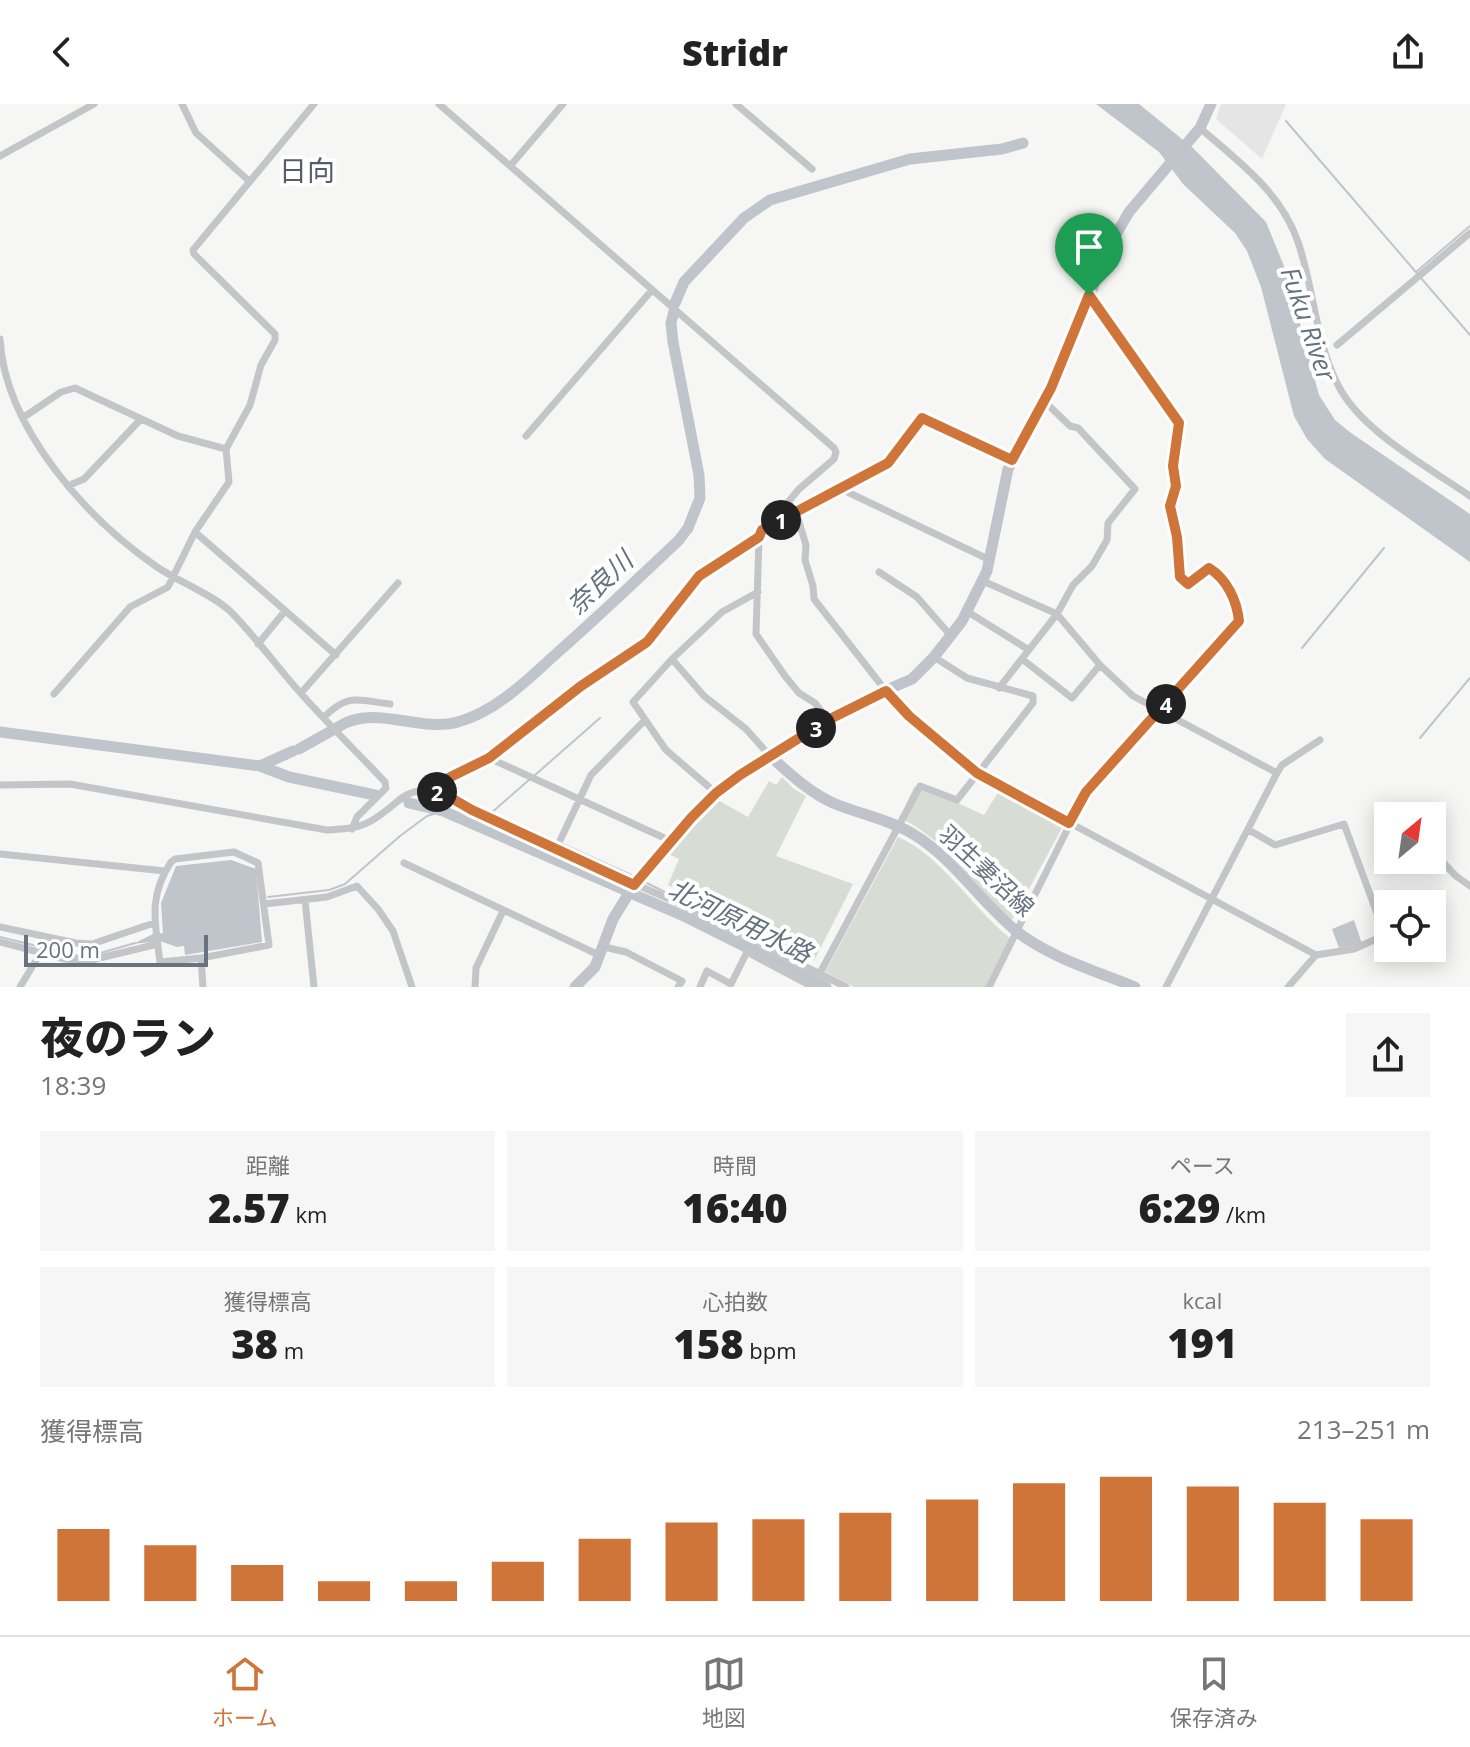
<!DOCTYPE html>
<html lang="ja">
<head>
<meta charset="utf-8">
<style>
  :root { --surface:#fff; --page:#f6f6f6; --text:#222; --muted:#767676; --line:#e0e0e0; --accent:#d0753a }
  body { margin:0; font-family:"Open Sans","Noto Sans JP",sans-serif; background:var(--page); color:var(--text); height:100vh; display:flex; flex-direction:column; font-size:30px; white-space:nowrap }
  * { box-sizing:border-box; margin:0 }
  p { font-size:26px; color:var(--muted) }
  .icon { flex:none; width:44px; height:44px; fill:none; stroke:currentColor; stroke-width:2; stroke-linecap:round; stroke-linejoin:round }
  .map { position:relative; height:883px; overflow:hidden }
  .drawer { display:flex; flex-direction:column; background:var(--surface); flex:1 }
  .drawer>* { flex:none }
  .needle { width:52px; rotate:29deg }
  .fabs { position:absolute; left:1374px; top:698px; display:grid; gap:16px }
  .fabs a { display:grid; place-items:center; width:72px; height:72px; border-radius:0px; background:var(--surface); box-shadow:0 4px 20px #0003; font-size:40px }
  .scale { position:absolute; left:24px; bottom:20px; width:184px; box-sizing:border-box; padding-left:8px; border:4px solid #697281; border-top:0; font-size:22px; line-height:28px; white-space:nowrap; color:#697281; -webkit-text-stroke:6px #fff; paint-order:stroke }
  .pin { position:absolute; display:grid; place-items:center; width:68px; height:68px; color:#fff; margin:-82px -34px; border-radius:50% 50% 50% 0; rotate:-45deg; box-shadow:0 0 8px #0007 }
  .pin .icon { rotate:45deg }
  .km { position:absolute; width:40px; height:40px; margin:-20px; border-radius:50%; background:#222; color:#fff; font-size:22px; line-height:40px; text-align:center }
  .round { display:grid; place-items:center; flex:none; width:84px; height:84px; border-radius:0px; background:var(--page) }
  .summary { display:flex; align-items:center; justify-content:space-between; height:136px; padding:0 40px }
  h1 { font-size:44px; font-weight:800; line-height:60px }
  .metrics { display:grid; grid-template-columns:repeat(3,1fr); gap:12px; height:136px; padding:8px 40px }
  .metrics div { display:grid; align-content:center; border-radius:0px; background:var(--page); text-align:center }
  .metrics b { font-size:40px; font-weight:800 }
  .metrics small { font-size:22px; font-weight:400 }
  .metrics p { font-size:22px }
  .chart { height:224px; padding:16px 40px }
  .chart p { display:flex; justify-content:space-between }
  .chart svg { width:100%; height:144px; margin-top:8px; stroke:var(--accent); stroke-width:6 }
  header { display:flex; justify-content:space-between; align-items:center; height:104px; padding:0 40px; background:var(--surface); font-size:36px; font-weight:800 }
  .menu { display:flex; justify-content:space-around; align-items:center; height:112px; border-top:2px solid var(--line); background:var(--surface); font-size:22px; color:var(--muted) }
  .menu a { display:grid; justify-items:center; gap:4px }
  .menu .active { color:var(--accent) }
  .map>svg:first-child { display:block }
  .built { fill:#e4e5e4 }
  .green { fill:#d7ddd5 }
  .water { fill:#bfc5cb }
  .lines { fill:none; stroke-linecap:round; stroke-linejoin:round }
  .stream { stroke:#bfc5cb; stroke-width:2 }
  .river { stroke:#bfc5cb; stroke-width:11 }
  .street { stroke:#c3c5c8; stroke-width:7 }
  .primary { stroke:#c0c3ca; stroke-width:11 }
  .route-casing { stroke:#fff; stroke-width:16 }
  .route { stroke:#d0753a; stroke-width:10 }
  .labels { text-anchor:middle; stroke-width:8; stroke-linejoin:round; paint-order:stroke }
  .street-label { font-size:24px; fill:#697281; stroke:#fff }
  .water-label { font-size:26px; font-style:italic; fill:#64737e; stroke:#fff }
  .quarter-label { font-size:28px; fill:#565d67; stroke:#fff }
</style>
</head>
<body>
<header><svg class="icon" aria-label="back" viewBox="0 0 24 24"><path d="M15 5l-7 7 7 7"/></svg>Stridr<svg class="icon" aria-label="share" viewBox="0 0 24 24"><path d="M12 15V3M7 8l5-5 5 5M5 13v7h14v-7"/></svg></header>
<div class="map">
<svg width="1470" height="883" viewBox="0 0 1470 883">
  <rect width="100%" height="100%" fill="#f6f6f4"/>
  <path class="built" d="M1221,0H1286L1262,55L1216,15Z"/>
  <path class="green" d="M782,673L794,685L806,692L776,752L853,780L814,857L668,781L679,755L666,749L714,694L748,713L769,677L776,681Z
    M920,682L984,711L999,687L1063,722L1012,816C974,783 946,735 900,714L914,683Z
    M898,733C942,752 972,804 1010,834L986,883H854L825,868Z"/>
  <path class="water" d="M1096,0H1139L1193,44L1266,118L1286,167L1319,291L1335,316L1351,329L1470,410V458L1325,355L1307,335L1294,312L1261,183L1247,147L1235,129L1183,80L1159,48Z
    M231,756L256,765L262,838L185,851L184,842L177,843L160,837L133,840L153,830L163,829L161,799L176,762Z
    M1354,816L1362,840L1339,844L1332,825Z"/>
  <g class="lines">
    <path class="stream" d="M1286,17L1470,231
      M1416,168L1470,122
      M1302,544L1384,444
      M1420,634L1470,574
      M535,671L600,614
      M490,710L530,675
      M500,714L557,738
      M563,740L633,772
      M643,777L783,848
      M268,793L329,786L345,780L400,732L427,712L443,707
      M0,833L78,852L97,850L135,839"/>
    <path class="river" d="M675,199L684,178L744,114L770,96L910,55L1002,45L1023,39
      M338,623C374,599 419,629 458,618C497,607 527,576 557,549C599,512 639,474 679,436L688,424L700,394L699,371L673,238L671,219L674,207
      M0,628L260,662L289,673L375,691
      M299,645L333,626
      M260,662L293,647
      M409,699L443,707L625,786
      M635,791L686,813L826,883"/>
    <path class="street" d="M182,0L196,29L249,77
      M439,0L834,344L836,348L834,355L799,385L759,433
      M736,0L812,65
      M1200,24C1238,57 1281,88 1298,138C1314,184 1315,235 1337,279C1359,326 1428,363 1470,392
      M0,52L94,0
      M511,61L563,0
      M0,235C5,324 87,415 157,463C179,478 212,490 230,507C254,531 275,560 297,585C325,617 356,647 385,678L386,684L357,713L352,725
      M1337,241L1470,129
      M24,313L61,288L75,284L178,332L226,345
      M526,332L652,186
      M70,381L84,375L141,315
      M839,384L990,456
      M796,408L806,441L805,456L813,482L814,495L886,587L909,612L977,669L1316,851
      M767,424L888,359L922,314L1012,356
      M195,428L336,551
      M879,468L917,493L951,532
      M983,477L1057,510L1100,561L1133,592L1277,669L1166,883
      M758,488L722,508L672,555L704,592L746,625L770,652
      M968,508L1029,546
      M258,540L285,507
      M672,555L633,598L666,646L716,689
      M1022,555L1072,594L1100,561
      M999,584L1057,510L1073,481L1092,462L1107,436L1108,419L1135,385L1078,324L1070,322L1044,297
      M301,589L398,479
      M54,590L130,503L168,483L195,428L229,378L226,345L250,301L261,261L275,236V230L194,150L193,146L314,0
      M324,613C349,589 357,596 390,600
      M489,654L671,737
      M1277,669L1282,661L1320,636
      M0,681L70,680L327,726C343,725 357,725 371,717C404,698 403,678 446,691L556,745L678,799L846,883
      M426,685L489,654L581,582L647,538L699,472L759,433L756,530L785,572L799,589L815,599L828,616
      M1249,726L1275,741L1344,720L1385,831L1354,845L1316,851L1288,883
      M556,745L591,671L645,616
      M1432,747L1456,772L1470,782
      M234,748L258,759L269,841L201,854L160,858C155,818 148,793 171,758L175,755Z
      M0,750L165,767
      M404,759L601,852
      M305,796L314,883
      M264,800L327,793L357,782L378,805L393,827L412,883
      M0,823L76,839L92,840L154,819
      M0,838L65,855L87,857L158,840
      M604,843L626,848L682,877L678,883
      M201,854L203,883
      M820,869L920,682L957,696L1033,599V592L967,574L934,553
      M20,883L41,848
      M475,883L476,864L503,807
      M700,883L707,867L731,880L747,848L813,883
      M989,883L1086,688L1239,517C1237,497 1227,475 1209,464L1188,480L1180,473L1177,433L1170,402L1176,382L1173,362L1179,319L1089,191"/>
    <path class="primary" d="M770,652C790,670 809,688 833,699C859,710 888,715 913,730C953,754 979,796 1015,826C1048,853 1096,867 1135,883
      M575,883L595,863L613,815L634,781L704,700L740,671L828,616L868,594L912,575L934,553L962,517L987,467L1008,365L1051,284L1111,139L1129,108L1200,24L1211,0"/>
  </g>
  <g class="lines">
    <defs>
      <path id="route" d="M1089,191L1179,319L1173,362L1176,382L1170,402L1177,433L1180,473L1188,480L1209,464C1227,475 1237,497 1239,517L1086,688L1069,719L977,669L909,612L886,587L828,616L740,671L716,689L691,714L634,781L472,706L446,691L426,685L489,654L581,582L647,538L699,472L759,433L762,426L888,359L922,314L1012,356L1051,284Z"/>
    </defs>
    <use href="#route" class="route-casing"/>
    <use href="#route" class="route"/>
  </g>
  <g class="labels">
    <g class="street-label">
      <text transform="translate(986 767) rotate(43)" y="8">羽生妻沼線</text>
    </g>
    <g class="water-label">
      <text transform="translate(1308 220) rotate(71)" y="9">Fuku River</text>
      <text transform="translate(600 479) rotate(-43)" y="9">奈良川</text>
      <text transform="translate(740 817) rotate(26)" y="9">北河原用水路</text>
    </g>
    <g class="quarter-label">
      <text x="307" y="77">日向</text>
    </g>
  </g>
</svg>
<div class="fabs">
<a><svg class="needle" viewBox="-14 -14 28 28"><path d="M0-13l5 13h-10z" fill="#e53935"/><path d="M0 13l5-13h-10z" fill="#767676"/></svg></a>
<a><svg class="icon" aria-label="locate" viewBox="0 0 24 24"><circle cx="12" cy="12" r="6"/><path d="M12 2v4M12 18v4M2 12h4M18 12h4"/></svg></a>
</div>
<div class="scale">200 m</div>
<div class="pin" style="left:1089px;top:191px;background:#1e9e55"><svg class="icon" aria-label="arrive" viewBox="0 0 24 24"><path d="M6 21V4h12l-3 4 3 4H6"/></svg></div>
<b class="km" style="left:781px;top:416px">1</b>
<b class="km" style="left:437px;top:688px">2</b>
<b class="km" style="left:816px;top:624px">3</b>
<b class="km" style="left:1166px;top:600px">4</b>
</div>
<section class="drawer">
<div class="summary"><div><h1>夜のラン</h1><p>18:39</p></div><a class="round"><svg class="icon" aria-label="share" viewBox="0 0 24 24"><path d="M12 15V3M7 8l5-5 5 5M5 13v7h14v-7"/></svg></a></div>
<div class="metrics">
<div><p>距離</p><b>2.57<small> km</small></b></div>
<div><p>時間</p><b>16:40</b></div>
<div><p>ペース</p><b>6:29<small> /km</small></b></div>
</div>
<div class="metrics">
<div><p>獲得標高</p><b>38<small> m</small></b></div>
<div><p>心拍数</p><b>158<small> bpm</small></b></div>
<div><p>kcal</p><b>191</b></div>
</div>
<div class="chart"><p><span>獲得標高</span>213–251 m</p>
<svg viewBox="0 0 160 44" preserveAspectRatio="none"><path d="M5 44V22M15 44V27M25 44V33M35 44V38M45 44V38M55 44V32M65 44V25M75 44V20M85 44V19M95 44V17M105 44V13M115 44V8M125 44V6M135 44V9M145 44V14M155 44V19"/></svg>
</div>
</section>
<nav class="menu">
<a class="active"><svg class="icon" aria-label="home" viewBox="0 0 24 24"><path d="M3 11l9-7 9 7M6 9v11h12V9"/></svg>ホーム</a>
<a><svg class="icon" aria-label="map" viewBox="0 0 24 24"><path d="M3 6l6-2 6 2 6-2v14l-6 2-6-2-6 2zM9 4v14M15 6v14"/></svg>地図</a>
<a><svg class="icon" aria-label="saved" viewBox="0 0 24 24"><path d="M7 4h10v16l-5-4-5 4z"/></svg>保存済み</a>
</nav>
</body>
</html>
